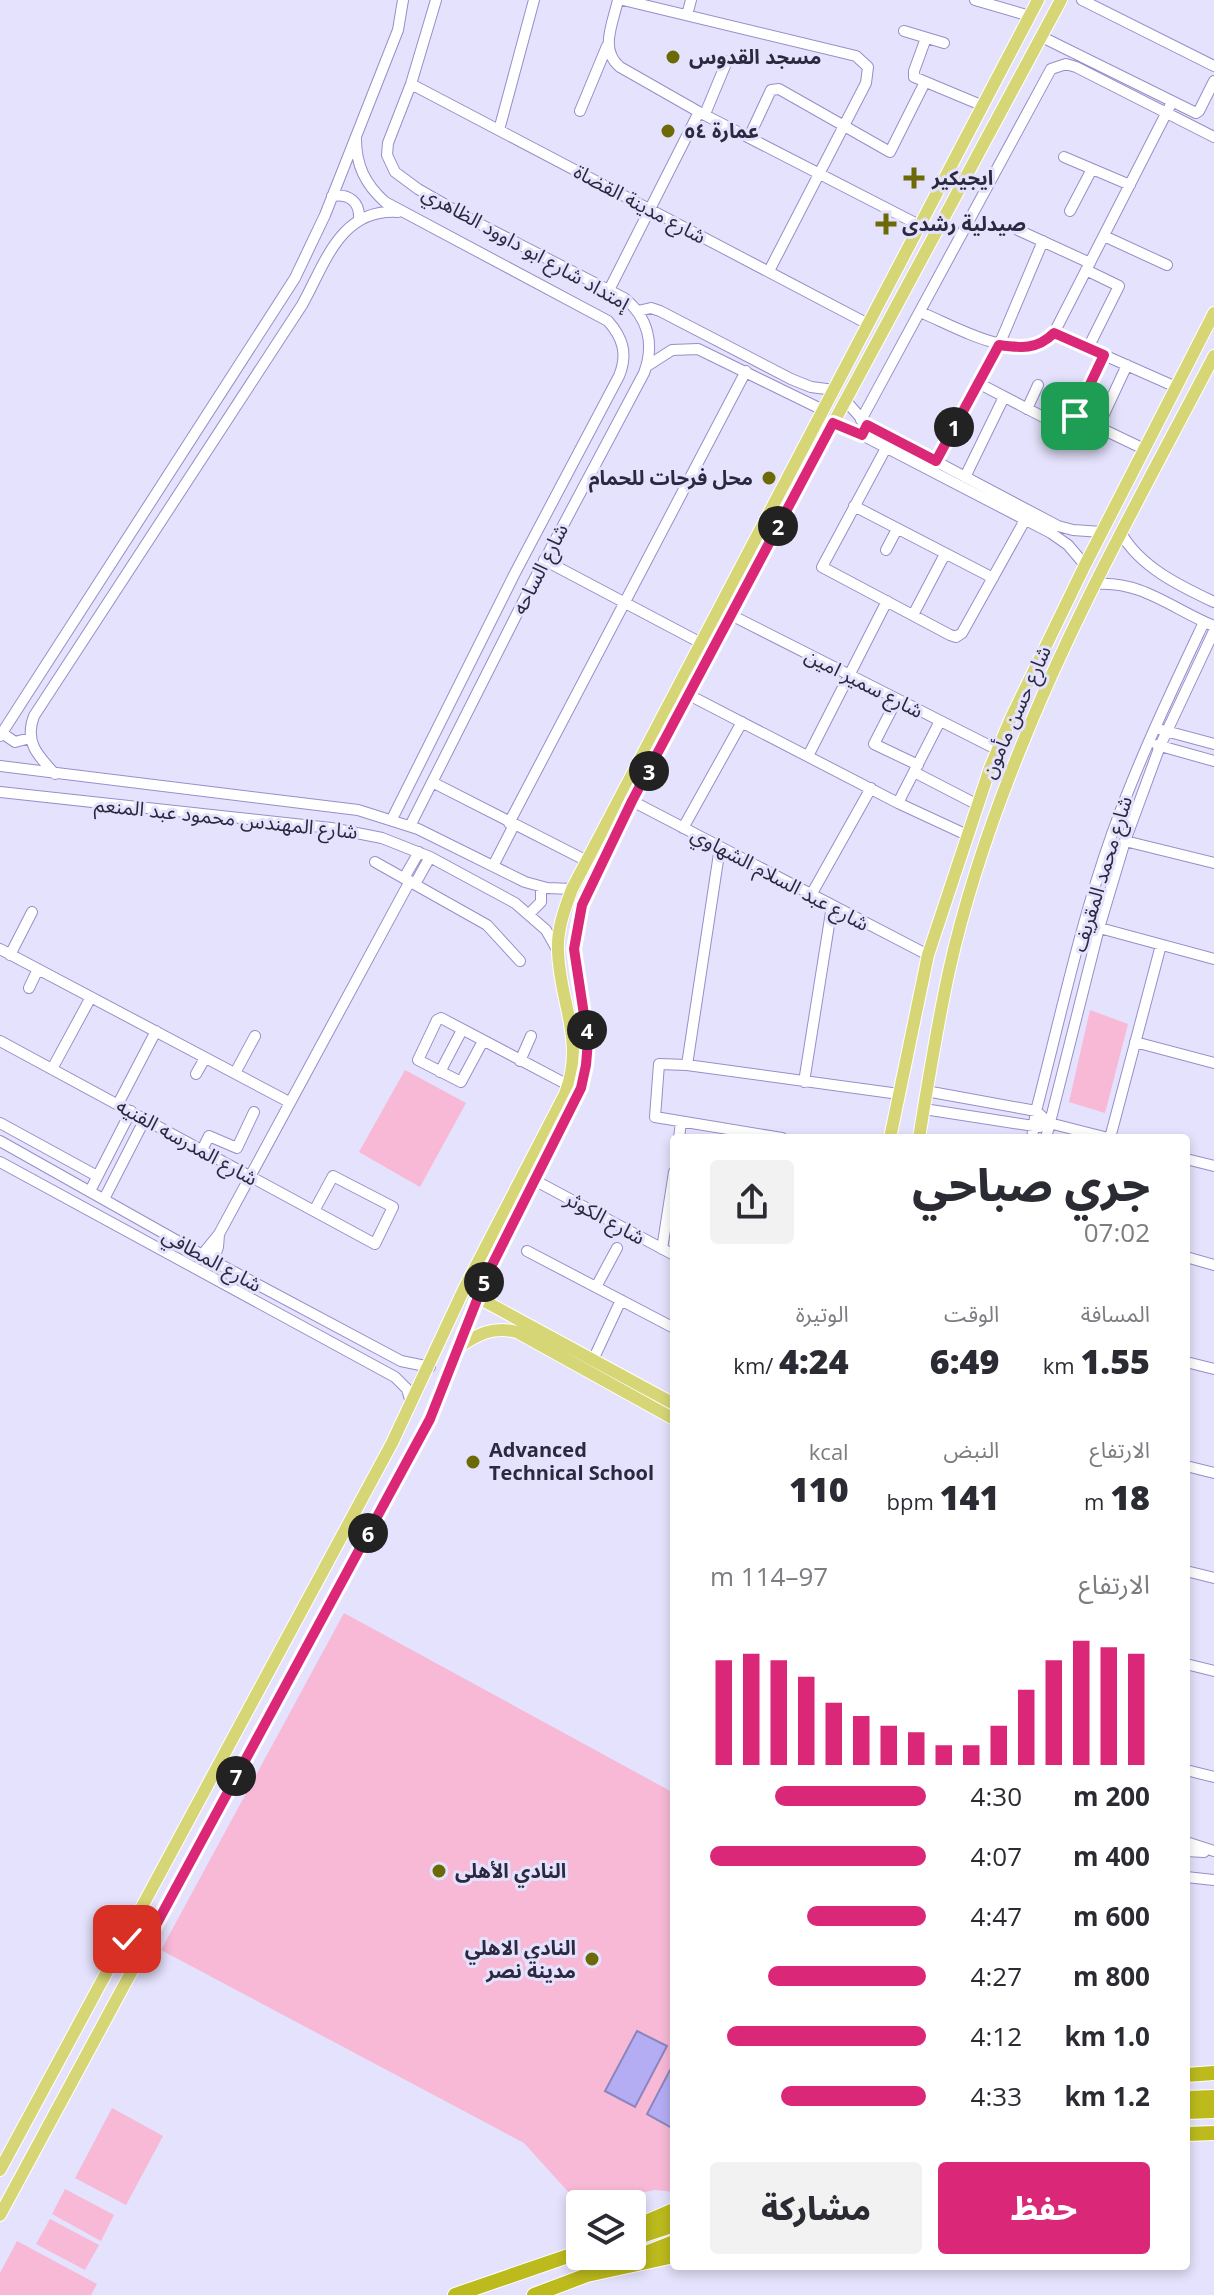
<!DOCTYPE html>
<html lang="ar">
<head>
<meta charset="utf-8">
<style>
  :root { --surface:#fff; --page:#f2f2f3; --text:#2b2b33; --muted:#7c7c81; --accent:#db2777 }
  body { margin:0; font-family:"Open Sans","Noto Sans Arabic",sans-serif; background:var(--page); color:var(--text); direction:rtl; height:100vh; display:flex; flex-direction:column; font-size:30px; white-space:nowrap }
  * { box-sizing:border-box; margin:0 }
  p { font-size:26px; color:var(--muted) }
  .icon { flex:none; width:44px; height:44px; fill:none; stroke:currentColor; stroke-width:2; stroke-linecap:round; stroke-linejoin:round }
  .map { position:relative; flex:1; overflow:hidden; direction:ltr }
  .side { position:absolute; left:670px; top:1134px; width:520px; height:1136px; display:flex; flex-direction:column; background:var(--surface); border-radius:8px; box-shadow:0 4px 12px #0003; direction:rtl }
  .side>* { flex:none }
  .fabs { position:absolute; left:566px; top:2190px; display:grid; gap:16px }
  .fabs a { display:grid; place-items:center; width:80px; height:80px; border-radius:8px; background:var(--surface); box-shadow:0 4px 12px #0003; font-size:40px }
  .pin { position:absolute; display:grid; place-items:center; width:68px; height:68px; color:#fff; margin:-34px; border-radius:16px; box-shadow:0 4px 12px #0006 }
  .km { position:absolute; width:40px; height:40px; margin:-20px; border-radius:50%; background:#222; color:#fff; font-size:22px; line-height:40px; text-align:center }
  .round { display:grid; place-items:center; flex:none; width:84px; height:84px; border-radius:8px; background:var(--page) }
  .summary { display:flex; align-items:center; justify-content:space-between; height:136px; padding:0 40px }
  h1 { font-size:44px; font-weight:800; line-height:60px }
  .metrics { display:grid; grid-template-columns:repeat(3,1fr); gap:12px; height:136px; padding:8px 40px }
  .metrics div { display:grid; align-content:center }
  .metrics b { font-size:34px; font-weight:800 }
  .metrics small { font-size:22px; font-weight:400 }
  .metrics p { font-size:22px }
  .chart { height:224px; padding:16px 40px }
  .chart p { display:flex; justify-content:space-between }
  .chart svg { width:100%; height:144px; margin-top:8px; stroke:var(--accent); stroke-width:6 }
  .button { display:flex; gap:16px; margin-top:auto; padding:16px 40px }
  .button a { flex:1; height:92px; border-radius:8px; background:var(--accent); color:#fff; font-size:32px; font-weight:800; line-height:92px; text-align:center }
  .button a+a { background:var(--page); color:var(--text) }
  ul { padding:0 40px; list-style:none; font-size:26px }
  li { display:grid; grid-template-columns:128px 96px 1fr; align-items:center; height:60px }
  li i { height:20px; border-radius:10px; background:var(--accent) }
  .map>svg:first-child { display:block }
  .green { fill:#f7b9d6 }
  .water { fill:#b4adf4; stroke:#8b85be; stroke-width:2 }
  .lines { fill:none; stroke-linecap:round; stroke-linejoin:round }
  .minor-casing { stroke:#968fca; stroke-width:12 }
  .major-casing { stroke:#fff; stroke-width:14 }
  .highway-casing { stroke:#fff; stroke-width:16 }
  .minor { stroke:#fff; stroke-width:10 }
  .major { stroke:#d7d677; stroke-width:12 }
  .highway { stroke:#bcba1d; stroke-width:14 }
  .route-casing { stroke:#fff; stroke-width:16 }
  .route { stroke:#db2777; stroke-width:10 }
  .poi-dot { fill:#6c6a07; stroke:#e4e2fc; stroke-width:3 }
  .labels { text-anchor:middle; stroke-width:6; stroke-linejoin:round; paint-order:stroke }
  .poi-label { font-size:20px; font-weight:bold; fill:#2b2840; stroke:#e4e2fc; text-anchor:start }
  .street-label { font-size:20px; fill:#2b2840; stroke:#e4e2fc }
</style>
</head>
<body>
<div class="map">
<svg width="1214" height="2295" viewBox="0 0 1214 2295">
  <rect width="100%" height="100%" fill="#e4e2fc"/>
  <path class="green" d="M1090,1010L1128,1024L1105,1113L1069,1102Z
    M405,1070L466,1103L420,1187L359,1152Z
    M344,1613L674,1793V2192L655,2190L580,2205L524,2143L161,1950Z
    M112,2108L163,2136L126,2205L75,2178Z
    M65,2189L114,2215L101,2241L52,2214Z
    M50,2219L99,2245L85,2270L36,2244Z
    M17,2241L97,2284L91,2295H0V2273Z"/>
  <path class="water" d="M637,2031L667,2046L635,2107L605,2091Z
    M670,2070L674,2072V2129L647,2114Z"/>
  <g class="lines">
    <defs>
      <path id="minor" d="M618,0C613,23 599,50 620,67L699,112L919,225
        M623,0L856,56L868,67L866,83L769,271
        M975,0L1030,16
        M1082,0L1214,66
        M687,15L691,0
        M904,31L944,43
        M1042,37L1196,113L1199,111L1214,81
        M926,38L914,71V77L981,105
        M411,84L868,324
        M580,111L607,46
        M705,114L727,61
        M499,130L534,0
        M749,137L771,90L779,89L890,152L925,82
        M356,139C356,165 365,184 385,202L608,321C623,338 628,354 619,376L515,573L392,819
        M1064,157L1130,185
        M332,196C349,193 360,202 359,219
        M1070,211L1092,169
        M1018,230L1090,263
        M1104,236L1167,265
        M1086,270L1119,286L1088,348
        M609,290L699,112
        M638,311L651,308L660,311L791,379L811,387L834,390
        M920,312C957,327 1021,367 1054,333L1172,102
        M1054,333L1176,387
        M1104,355L1075,416L1144,449
        M647,366L672,350L698,349L823,410
        M978,383L1047,419
        M846,401L867,425L1058,526L1073,530L1102,532
        M1027,409L1038,385
        M861,420L1051,69L1066,64L1076,67L1214,137
        M833,423L862,435L1051,533L1068,545L1085,565
        M1098,427L1127,365
        M886,448L822,567L950,635L956,637L962,633L1025,520
        M936,461L999,345L1043,241
        M965,477L1004,397
        M854,506L993,578
        M1121,533C1140,567 1180,586 1214,602
        M886,550L897,529
        M544,560L701,643
        M1096,584C1141,580 1174,610 1214,626
        M731,615L998,750
        M913,615L945,554
        M689,695L898,803L967,835
        M897,699L874,744L918,765
        M1162,730L1214,744
        M2,733L15,742L30,738
        M0,736L295,278L325,215L398,30L403,0
        M1157,745L1214,761
        M808,756L887,601
        M0,766L358,810L418,829L525,882L547,888L572,889
        M914,772L976,804
        M55,774C38,756 24,742 34,716L302,305C325,264 340,208 398,212
        M432,782L587,861
        M0,792L331,828L382,838L430,857L515,903L546,930L558,951
        M632,801L928,955
        M898,803L940,721
        M509,823L746,371
        M410,826L533,582L644,373C655,344 648,317 624,298L472,220L418,189L395,172L387,155L388,143L411,84L436,0
        M683,828L742,722
        M1125,841L1214,863
        M375,862L487,925L520,961
        M493,866L514,825
        M404,878L419,852
        M415,884L430,857
        M811,895L871,788
        M529,914L541,902V887
        M1096,927L1214,959
        M0,949L289,1102
        M10,955L32,912
        M29,988L38,969
        M0,1041L375,1244L393,1207L333,1176L314,1211
        M483,1041L461,1082L418,1060L437,1020L441,1018L568,1085
        M1135,1042L1214,1063
        M520,1061L531,1036
        M687,1065L720,847
        M52,1069L91,997
        M440,1072L462,1030
        M235,1073L255,1036
        M196,1074L205,1058
        M804,1082L832,906
        M926,1091L1036,1111L1049,1123L1108,1138
        M118,1104L156,1031
        M924,1109L1040,1127
        M0,1123L97,1176
        M679,1138L681,1122
        M782,1138L655,1117L659,1064L687,1065L899,1094
        M1032,1138L1036,1111C1060,1019 1080,924 1112,834C1138,761 1171,692 1204,622
        M1046,1138L1099,928L1125,841L1160,746L1214,631
        M1110,1138L1161,945
        M0,1141L206,1257L401,1361L430,1367
        M202,1150L209,1136L237,1148L254,1112
        M1186,1159L1214,1166
        M0,1162L395,1377L407,1389L411,1403
        M536,1181L674,1255
        M90,1191L131,1111
        M104,1199L145,1119
        M662,1249L674,1172
        M527,1251L674,1328
        M202,1255L219,1234L410,881
        M1186,1257L1214,1265
        M213,1261L218,1247L219,1234
        M596,1287L617,1248
        M593,1360L621,1300
        M1186,1362L1214,1369
        M1186,1466L1214,1473
        M1186,1571L1214,1578
        M1186,1664L1214,1671
        M1186,1770L1214,1777
        M1186,1842L1214,1851
        M1186,1851L1204,1852
        M1186,1877L1214,1880"/>
      <path id="major" d="M890,1138L928,955L990,768L1011,718L1085,565L1214,313
        M919,1138C928,1082 937,1026 949,971C967,890 996,807 1028,730C1081,601 1150,479 1214,356
        M477,1297L674,1404
        M458,1348C477,1334 493,1326 517,1332L674,1419
        M0,2170L392,1443L464,1289L565,1094C586,1041 559,1002 558,950C557,929 565,908 572,889L1038,0
        M0,2215L430,1419L486,1277L581,1088L588,1041L574,949L579,916L587,894L632,801L771,539L1061,0"/>
      <path id="highway" d="M1186,2075L1214,2073
        M1186,2098L1214,2097
        M1186,2112L1214,2111
        M1186,2134L1214,2133
        M632,2228L674,2210
        M632,2239L674,2225
        M625,2261L674,2242
        M455,2295L580,2252
        M534,2295L587,2275L674,2256"/>
    </defs>
    <use href="#minor" class="minor-casing"/>
    <use href="#major" class="major-casing"/>
    <use href="#highway" class="highway-casing"/>
    <use href="#minor" class="minor"/>
    <use href="#major" class="major"/>
    <use href="#highway" class="highway"/>
  </g>
  <g class="lines">
    <defs>
      <path id="route" d="M127,1939L136,1946L144,1947L430,1419L486,1277L581,1088L586,1065L588,1041L574,949L582,905L632,801L833,423L862,435L867,425L936,461L999,345C1021,348 1037,350 1054,333L1104,355L1075,416"/>
    </defs>
    <use href="#route" class="route-casing"/>
    <use href="#route" class="route"/>
  </g>
  <g class="poi-dot">
    <circle cx="673" cy="57" r="8"/>
    <circle cx="668" cy="131" r="8"/>
    <path d="M910 166h8v8h8v8h-8v8h-8v-8h-8v-8h8z"/>
    <path d="M882 212h8v8h8v8h-8v8h-8v-8h-8v-8h8z"/>
    <circle cx="769" cy="478" r="8"/>
    <circle cx="473" cy="1462" r="8"/>
    <circle cx="439" cy="1871" r="8"/>
    <circle cx="592" cy="1959" r="8"/>
  </g>
  <g class="labels">
    <g class="poi-label">
      <text x="689" y="64">مسجد القدوس</text>
      <text x="684" y="138">عمارة ٥٤</text>
      <text x="932" y="185">ايجيكير</text>
      <text x="902" y="231">صيدلية رشدى</text>
      <text x="753" y="485" text-anchor="end">محل فرحات للحمام</text>
      <text x="489" y="1457">Advanced<tspan x="489" dy="23">Technical School</tspan></text>
      <text x="455" y="1878">النادي الأهلى</text>
      <text x="576" y="1955" text-anchor="end">النادي الاهلي<tspan x="576" dy="23">مدينة نصر</tspan></text>
    </g>
    <g class="street-label">
      <text transform="translate(640 204) rotate(28)" y="7">شارع مدينة القضاة</text>
      <text transform="translate(526 248) rotate(29)" y="7">إمتداد شارع ابو داوود الظاهري</text>
      <text transform="translate(540 569) rotate(-63)" y="7">شارع الساحه</text>
      <text transform="translate(864 683) rotate(27)" y="7">شارع سمير امين</text>
      <text transform="translate(1016 712) rotate(-66)" y="7">شارع حسن مأمون</text>
      <text transform="translate(226 818) rotate(6)" y="7">شارع المهندس محمود عبد المنعم</text>
      <text transform="translate(1102 874) rotate(-73)" y="7">شارع محمد المقريف</text>
      <text transform="translate(780 879) rotate(28)" y="7">شارع عبد السلام الشهاوي</text>
      <text transform="translate(187 1142) rotate(29)" y="7">شارع المدرسه الفنيه</text>
      <text transform="translate(605 1218) rotate(29)" y="7">شارع الكوثر</text>
      <text transform="translate(212 1260) rotate(29)" y="7">شارع المطافي</text>
    </g>
  </g>
</svg>
<div class="fabs">
<a><svg class="icon" aria-label="layers" viewBox="0 0 24 24"><path d="M12 4l9 5-9 5-9-5zM3 14l9 5 9-5"/></svg></a>
</div>
<div class="pin" style="left:1075px;top:416px;background:#1e9e55"><svg class="icon" aria-label="arrive" viewBox="0 0 24 24"><path d="M6 21V4h12l-3 4 3 4H6"/></svg></div>
<div class="pin" style="left:127px;top:1939px;background:#d93025"><svg class="icon" aria-label="check" viewBox="0 0 24 24"><path d="M5 12l5 5 9-10"/></svg></div>
<b class="km" style="left:954px;top:427px">1</b>
<b class="km" style="left:778px;top:526px">2</b>
<b class="km" style="left:649px;top:771px">3</b>
<b class="km" style="left:587px;top:1030px">4</b>
<b class="km" style="left:484px;top:1282px">5</b>
<b class="km" style="left:368px;top:1533px">6</b>
<b class="km" style="left:236px;top:1776px">7</b>
<section class="side">
<div class="summary"><div><h1>جري صباحي</h1><p>07:02</p></div><a class="round"><svg class="icon" aria-label="share" viewBox="0 0 24 24"><path d="M12 15V3M7 8l5-5 5 5M5 13v7h14v-7"/></svg></a></div>
<div class="metrics">
<div><p>المسافة</p><b>1.55<small> km</small></b></div>
<div><p>الوقت</p><b>6:49</b></div>
<div><p>الوتيرة</p><b>4:24<small> /km</small></b></div>
</div>
<div class="metrics">
<div><p>الارتفاع</p><b>18<small> m</small></b></div>
<div><p>النبض</p><b>141<small> bpm</small></b></div>
<div><p>kcal</p><b>110</b></div>
</div>
<div class="chart"><p><span>الارتفاع</span>97–114 m</p>
<svg viewBox="0 0 160 44" preserveAspectRatio="none"><path d="M5 44V12M15 44V10M25 44V12M35 44V17M45 44V25M55 44V29M65 44V32M75 44V34M85 44V38M95 44V38M105 44V32M115 44V21M125 44V12M135 44V6M145 44V8M155 44V10"/></svg>
</div>
<ul>
<li><b>200 m</b>4:30<i style="width:70%"></i></li>
<li><b>400 m</b>4:07<i style="width:100%"></i></li>
<li><b>600 m</b>4:47<i style="width:55%"></i></li>
<li><b>800 m</b>4:27<i style="width:73%"></i></li>
<li><b>1.0 km</b>4:12<i style="width:92%"></i></li>
<li><b>1.2 km</b>4:33<i style="width:67%"></i></li>
</ul>
<div class="button"><a>حفظ</a><a>مشاركة</a></div>
</section>
</div>
</body>
</html>
